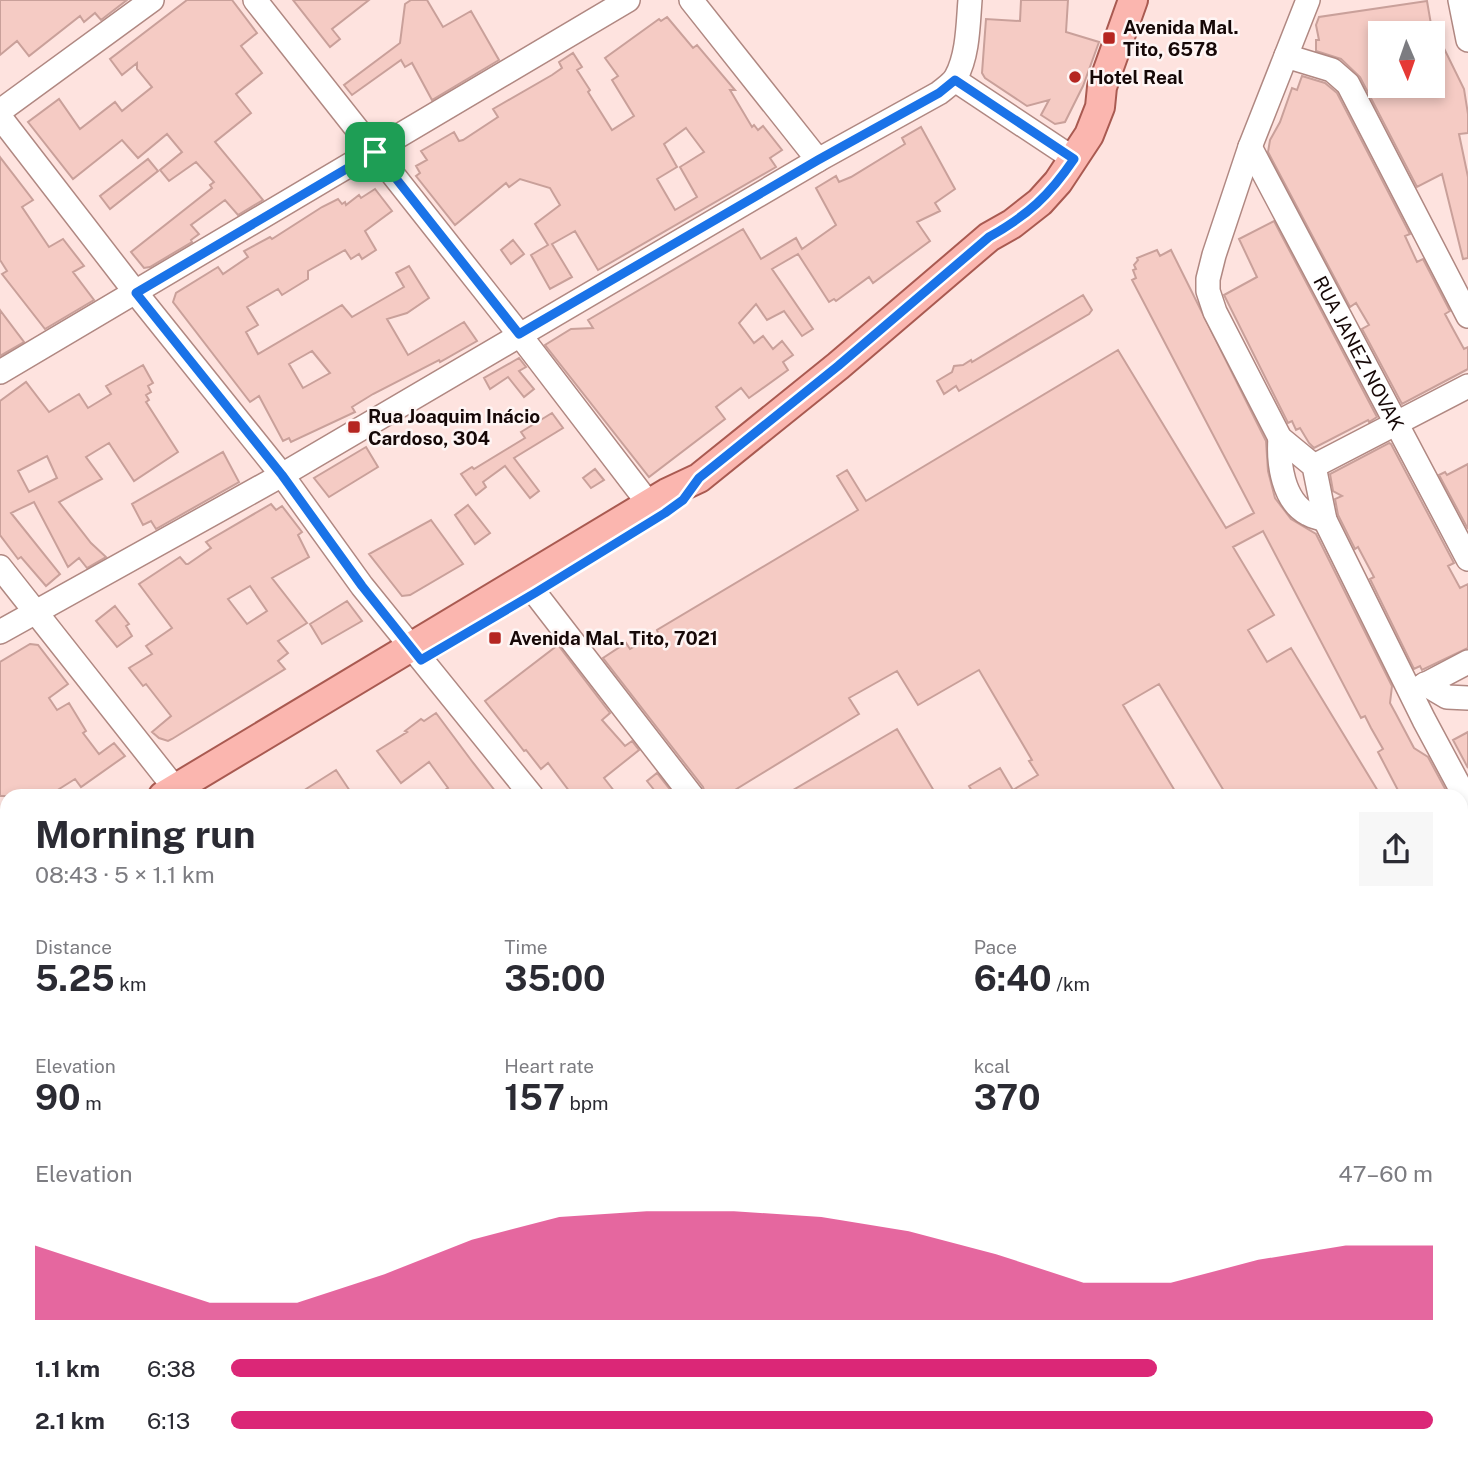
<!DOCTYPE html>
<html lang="en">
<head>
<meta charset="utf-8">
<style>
  :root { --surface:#fff; --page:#f7f7f7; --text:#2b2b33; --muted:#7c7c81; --accent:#db2777 }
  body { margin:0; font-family:"Public Sans",sans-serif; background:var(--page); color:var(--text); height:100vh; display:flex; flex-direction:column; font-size:26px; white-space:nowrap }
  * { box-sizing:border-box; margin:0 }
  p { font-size:23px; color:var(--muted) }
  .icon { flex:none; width:38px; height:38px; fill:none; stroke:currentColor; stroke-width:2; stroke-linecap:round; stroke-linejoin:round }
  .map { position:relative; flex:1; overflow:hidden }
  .panel { position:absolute; left:0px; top:789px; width:1468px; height:674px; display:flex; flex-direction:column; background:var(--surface); border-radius:21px 21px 0 0; box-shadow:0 4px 10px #0003 }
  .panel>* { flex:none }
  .needle { width:46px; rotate:178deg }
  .tools { position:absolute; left:1368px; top:21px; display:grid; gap:14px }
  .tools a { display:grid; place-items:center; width:77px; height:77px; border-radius:0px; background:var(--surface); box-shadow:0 4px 10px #0003; font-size:35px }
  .pin { position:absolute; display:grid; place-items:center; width:60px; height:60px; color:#fff; margin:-30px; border-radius:14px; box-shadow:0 4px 10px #0006 }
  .round { display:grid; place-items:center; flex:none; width:74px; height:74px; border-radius:0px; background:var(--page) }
  .overview { display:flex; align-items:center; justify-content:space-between; height:119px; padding:0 35px }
  h1 { font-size:38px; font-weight:700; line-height:52px }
  .figures { display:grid; grid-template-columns:repeat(3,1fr); gap:10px; height:119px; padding:7px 35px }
  .figures div { display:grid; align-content:center }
  .figures b { font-size:35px; font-weight:700 }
  .figures small { font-size:19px; font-weight:400 }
  .figures p { font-size:19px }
  .chart { height:196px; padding:14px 35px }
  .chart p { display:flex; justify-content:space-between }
  .chart svg { width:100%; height:126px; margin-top:7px; fill:var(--accent); opacity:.7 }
  ul { padding:0 35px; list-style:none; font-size:23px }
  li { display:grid; grid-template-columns:112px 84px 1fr; align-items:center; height:52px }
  li i { height:18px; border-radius:9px; background:var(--accent) }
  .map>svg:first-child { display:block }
  .building { fill:#f5cbc4; stroke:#c9a09a; stroke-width:2; fill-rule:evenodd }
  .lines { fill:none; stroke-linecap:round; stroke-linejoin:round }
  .minor-casing { stroke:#b08882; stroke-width:26 }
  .major-casing { stroke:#a95a51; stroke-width:32 }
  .minor { stroke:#fff; stroke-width:23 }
  .major { stroke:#fbb6af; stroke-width:28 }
  .rail { stroke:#74615f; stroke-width:4.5; stroke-dasharray:9 9; stroke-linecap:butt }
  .route-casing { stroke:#fff; stroke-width:14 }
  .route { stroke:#1a73e8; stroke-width:9 }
  .poi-dot { fill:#b52621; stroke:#fef5f4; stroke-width:2.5 }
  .labels { text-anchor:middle; stroke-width:5; stroke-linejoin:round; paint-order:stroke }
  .poi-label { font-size:19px; font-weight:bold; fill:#160807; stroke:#fef5f4; text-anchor:start }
  .street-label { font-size:19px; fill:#160807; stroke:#fef5f4 }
</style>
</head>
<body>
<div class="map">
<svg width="1468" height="1462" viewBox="0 0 1468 1462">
  <rect width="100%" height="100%" fill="#fee3df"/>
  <path class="building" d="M0,0H127L101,20L95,13L84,22L80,16L29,56L17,41L0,55Z
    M187,0H232L257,33L241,46L262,73L236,94L251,113L215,142L263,200L238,215L225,200L191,225L199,234L191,240L192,242L150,267L144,268L131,252L212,188L210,185L214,182L196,162L169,181L160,170L182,152L167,134L138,158L122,140L73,179L28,122L59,99L80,129L115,102L122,111L152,87L137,69V63L122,75L110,59Z
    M293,0H369L332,29L340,39L330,47Z
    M411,0H427L443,27L471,11L499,60L432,100L412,63L405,67L401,60L352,95L344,85L400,43L405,4Z
    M1021,0H1068L1066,32L1099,42L1083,86L1065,122L1055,124L1041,115L1049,100L1027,106L985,78L982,73L986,19L1020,21Z
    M1427,1L1432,30L1381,33V86H1433V26L1464,89L1468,114V133L1459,134L1468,177V258L1463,259L1442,174L1417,187L1360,77L1341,59L1316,51V40H1319L1316,25L1319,17Z
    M667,17L693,48L697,45L735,90H730L752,127L754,125L758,130L763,126L782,150L770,158L776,167L598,270L575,231L552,244L572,277L550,289L531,255L548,245L535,224L560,205L550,188L520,179L509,187L506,183L455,225L416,176L420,173L416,166L427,160L421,151L454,132L459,141L463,140L498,117L493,109L552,75L562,68L559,62L573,53L582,67L577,70L590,90L588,92L612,130L634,116L612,80L618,76L605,58L659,19L661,21ZM686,128L704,152L680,167L697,197L675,210L657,179L677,167L664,144Z
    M1302,76L1325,83L1337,93L1410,234L1405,236L1417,262L1423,259L1450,311L1445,314L1453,329L1464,349L1468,347V369L1402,404L1362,329L1369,325L1356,303L1350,307L1268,152L1270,140L1280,122L1292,88L1297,90Z
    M921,127L955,189L935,203L940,211L917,222L930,241L873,283L869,277L836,301L834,299L829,302L798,254L772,269L813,329L802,336L784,311L767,320L756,304L739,323L754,343L763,336L773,349L782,341L793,355L783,362L788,370L749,398L741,388L716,407L725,419L649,477L545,345L571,329L593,328L588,320L743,229L761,259L796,238L802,249L836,225L816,188L836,176L839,182L851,177L905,144L902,138Z
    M0,157L33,200L22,207L49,247L63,239L84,266L73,272L94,300L45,329L2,274L7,271L0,260Z
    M148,159L158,171L110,209L100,196Z
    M375,189L392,211L365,231L376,250L362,259L359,254L351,259L345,250L308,271V279L282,295L278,289L247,307L258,325L246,332L258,354L342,305L352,317L404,287L396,273L409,266L429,298L407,313L387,319L408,355L464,322L477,341L440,362L439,360L373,394L352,407L355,412L291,442L289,438L283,441L259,396L250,402L173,302L176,293L218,267L223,274L248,257L244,251L270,237L272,239L322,207L338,199L342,204L345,202L346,205L359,195L361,198ZM312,351L330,373L303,388L289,364Z
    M1274,221L1377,417L1369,422L1368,420L1314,448L1309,443L1300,428L1296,430L1292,421L1288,423L1224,295L1257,277L1239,239Z
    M513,240L524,254L511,264L501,250Z
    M1157,250L1160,256L1171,250L1266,441L1268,471L1275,498L1291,519L1316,534L1392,686L1390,703L1396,714L1414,748L1428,757L1449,796H1401L1378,752L1383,749L1371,728L1365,716L1361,718L1263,531L1233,547L1274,615L1248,630L1267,662L1291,648L1381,796H1227L1159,684L1123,705L1178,796H975L969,786L1000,768L1013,790L1038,775L1029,761L1032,760L979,670L918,705L897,671L849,698L859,714L725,796H706L703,787L603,658L626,643L630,649L658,633L657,630L858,510L837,476L847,470L866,501L1118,350L1226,528L1254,513L1132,280L1136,278L1133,270L1136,269L1134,265L1138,260L1137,258Z
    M1083,295L1092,310L1089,314L959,391L956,386L944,394L937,381L952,372L954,366L963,365L971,360L972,362Z
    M0,310L24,342L0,356Z
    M519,358L526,367L519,371L534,389L524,397L508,377L490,389L484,378Z
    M143,365L153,383L148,386L151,392L146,395L149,400L146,402L178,452L134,481L109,443L86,457L102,479L59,502L91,543L106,557L87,568L79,558L68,567L34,502L11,513L60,574L46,586L21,557L18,559L0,535V401L26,382L49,412L79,394L88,408L111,394L106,386ZM47,456L57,478L29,492L18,471Z
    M552,413L563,428L514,458L539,491L530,498L505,466L483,482L486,487L476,495L461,474L472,467L474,469L525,438L521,432Z
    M1389,443L1391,444L1454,563L1448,566L1460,588L1468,584V648L1422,670L1420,666L1414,669L1370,579L1374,577L1358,547L1355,549L1338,515L1335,499L1342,496L1333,491L1330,474Z
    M366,447L378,467L329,497L314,478Z
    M223,452L239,482L156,529L151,521L143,525L132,504Z
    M1468,464V529L1439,475L1445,472L1447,475Z
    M595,469L604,480L591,488L583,478Z
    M271,504L276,510L282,506L302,532L298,535L309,557L272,578L307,623L278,641L288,653L278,661L285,669L172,739L168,741L159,738L152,732L171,716L146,684L143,686L129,668L152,654L146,646L172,628L139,584L180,557L186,564H188L211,548L206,542ZM250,586L267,611L247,624L228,599Z
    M468,505L490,533L475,544L455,515Z
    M431,520L463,564L410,595L402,596L369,554Z
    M347,601L362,621L322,644L310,624Z
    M115,606L129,624L126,626L132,636L117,647L96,621Z
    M30,644L38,645L68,684L49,698L57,710L69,703L86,731L83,733L99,754L114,743L125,756L81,787L75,779L48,796H0V662Z
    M558,645L610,713L602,720L625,746L632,741L639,750L604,778L618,796H573L548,763L541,769L526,750L524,751L485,701Z
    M436,713L471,760L499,796H435L448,788L429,762L401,783L377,751L407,732L405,731L421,719L424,721Z
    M897,729L937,796H783Z
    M1468,732V768L1453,740Z
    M336,770L350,791L340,796H295Z
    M657,773L675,796H659L647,781Z"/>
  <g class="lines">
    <defs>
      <g id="minor">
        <path d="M255,0L519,334L649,504"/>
        <path d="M691,0L818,160"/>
        <path d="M1308,0L1250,147L1214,255L1208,279V291L1215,312L1280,438L1314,466L1325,520L1424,720L1468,802"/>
        <path d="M1460,0L1468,40"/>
        <path d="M1286,56L1332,70L1348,84L1468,316"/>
        <path d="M955,80L1074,159"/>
        <path d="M0,111L152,0"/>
        <path d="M0,117L136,293L282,475L362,586L532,796"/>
        <path id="s1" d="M1250,147L1468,559"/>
        <path d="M0,372L628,0"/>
        <path d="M1280,438C1278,463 1283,501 1308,514C1313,517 1320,518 1325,520"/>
        <path d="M1314,466L1468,386"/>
        <path d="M0,567L181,796"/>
        <path d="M535,593L692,796"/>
        <path d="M0,632L282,475L818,160L939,93C945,88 952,84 956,77C968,55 968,25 970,0"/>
        <path d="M1425,684L1447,697L1468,698"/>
        <path d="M1411,692L1468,662"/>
        <path d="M1461,1043L1468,1052"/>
        <path d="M0,1178L7,1174"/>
        <path d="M1461,1227L1468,1236"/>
        <path d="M0,1344L7,1339"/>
        <path d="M1461,1414L1468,1423"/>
        <path d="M789,1456L792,1462"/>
        <path d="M921,1456L924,1462"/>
        <path d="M1212,1456L1217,1462"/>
        <path d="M1355,1456L1360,1462"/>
        <path d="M743,1462L753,1456"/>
        <path d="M988,1462V1456"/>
        <path d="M1134,1462L1135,1456"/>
      </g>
      <path id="major" d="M163,796L667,493L699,478L838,366L989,237L1012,224L1040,202L1058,182L1089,135L1100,107L1102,87L1133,0
        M0,900L7,895"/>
    </defs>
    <use href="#minor" class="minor-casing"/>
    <use href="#major" class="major-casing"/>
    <use href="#minor" class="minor"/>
    <use href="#major" class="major"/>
    <path class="rail" d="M1461,964L1468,960
      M1461,997L1468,993
      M664,1462L674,1456
      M682,1462L693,1456"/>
  </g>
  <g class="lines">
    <defs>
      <path id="route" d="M955,80L1074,159C1049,196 1028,215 989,237L838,366L699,478L683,500L665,513L535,593L421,660L362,586L282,475L136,293L375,152L519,334L818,160L939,93Z"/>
    </defs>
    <use href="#route" class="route-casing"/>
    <use href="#route" class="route"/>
  </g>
  <g class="poi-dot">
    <rect x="1102" y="31" width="14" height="14" rx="3.5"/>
    <circle cx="1075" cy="77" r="7"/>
    <rect x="347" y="420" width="14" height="14" rx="3.5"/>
    <rect x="488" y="631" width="14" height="14" rx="3.5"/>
  </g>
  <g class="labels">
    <g class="poi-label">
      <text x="1123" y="34">Avenida Mal.<tspan x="1123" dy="22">Tito, 6578</tspan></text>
      <text x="1089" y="84">Hotel Real</text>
      <text x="368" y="423">Rua Joaquim Inácio<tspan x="368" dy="22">Cardoso, 304</tspan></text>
      <text x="509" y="645">Avenida Mal. Tito, 7021</text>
    </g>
    <g class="street-label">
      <text dy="7" stroke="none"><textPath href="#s1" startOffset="233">RUA JANEZ NOVAK</textPath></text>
    </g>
  </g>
</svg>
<div class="tools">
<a><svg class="needle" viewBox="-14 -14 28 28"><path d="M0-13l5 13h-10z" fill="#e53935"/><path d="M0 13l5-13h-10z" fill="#7c7c81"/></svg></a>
</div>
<div class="pin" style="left:375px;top:152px;background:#1e9e55"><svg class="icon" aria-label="arrive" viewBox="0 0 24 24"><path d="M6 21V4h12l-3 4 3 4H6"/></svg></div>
<section class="panel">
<div class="overview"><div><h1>Morning run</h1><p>08:43 · 5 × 1.1 km</p></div><a class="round"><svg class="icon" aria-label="share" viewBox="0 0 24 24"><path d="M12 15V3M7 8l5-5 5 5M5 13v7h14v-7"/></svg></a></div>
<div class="figures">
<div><p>Distance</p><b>5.25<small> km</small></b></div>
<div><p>Time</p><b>35:00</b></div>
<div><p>Pace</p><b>6:40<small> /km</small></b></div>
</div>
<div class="figures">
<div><p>Elevation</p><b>90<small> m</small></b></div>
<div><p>Heart rate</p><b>157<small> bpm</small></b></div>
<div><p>kcal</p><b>370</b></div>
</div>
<div class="chart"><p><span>Elevation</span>47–60 m</p>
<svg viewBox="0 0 160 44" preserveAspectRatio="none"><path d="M0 44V18L10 28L20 38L30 38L40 28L50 16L60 8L70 6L80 6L90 8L100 13L110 21L120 31L130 31L140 23L150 18L160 18V44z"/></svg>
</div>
<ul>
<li><b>1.1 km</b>6:38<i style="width:77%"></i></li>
<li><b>2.1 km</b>6:13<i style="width:100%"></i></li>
</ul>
</section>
</div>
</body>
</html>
